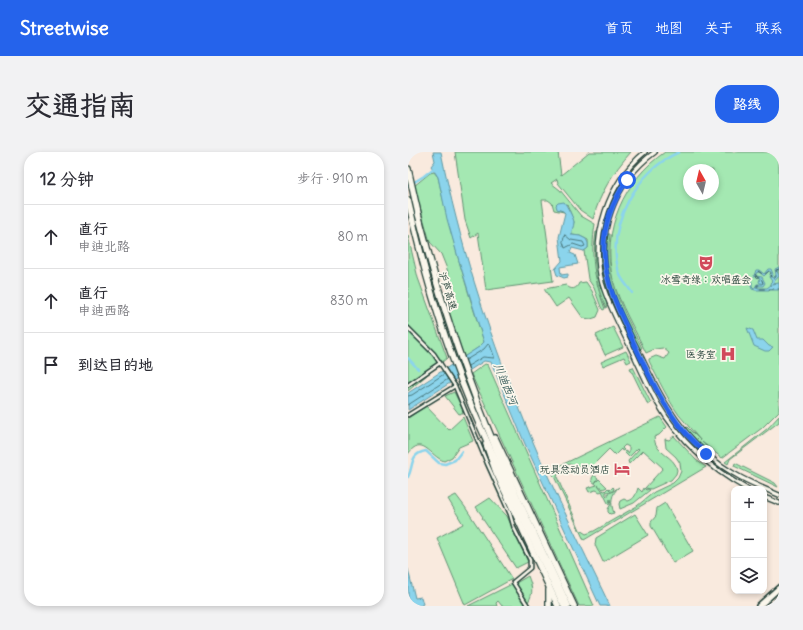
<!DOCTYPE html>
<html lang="zh">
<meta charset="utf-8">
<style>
body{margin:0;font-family:Delius,"LXGW WenKai TC",sans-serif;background:#f2f2f3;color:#2b2b33}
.controls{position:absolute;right:12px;bottom:12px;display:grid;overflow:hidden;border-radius:8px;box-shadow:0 2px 6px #0003}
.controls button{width:36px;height:36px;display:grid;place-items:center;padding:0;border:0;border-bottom:1px solid #e1e1e2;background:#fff;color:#2b2b33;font:20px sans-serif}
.compass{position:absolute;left:275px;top:12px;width:36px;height:36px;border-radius:50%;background:#fff;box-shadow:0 2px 6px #0003;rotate:352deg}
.stop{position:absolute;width:12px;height:12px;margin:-9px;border:3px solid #2563eb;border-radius:50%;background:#fff}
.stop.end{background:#2563eb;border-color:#fff;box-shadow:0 1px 4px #0008}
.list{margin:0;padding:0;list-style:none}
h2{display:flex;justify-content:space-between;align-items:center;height:52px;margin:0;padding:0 16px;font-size:17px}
h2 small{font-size:13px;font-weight:400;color:#7c7c81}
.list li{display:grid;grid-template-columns:26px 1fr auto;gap:12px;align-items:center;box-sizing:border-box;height:64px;padding:0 16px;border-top:1px solid #e1e1e2}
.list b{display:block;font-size:15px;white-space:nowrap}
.list p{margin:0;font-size:13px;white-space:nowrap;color:#7c7c81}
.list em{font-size:13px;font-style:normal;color:#7c7c81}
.icon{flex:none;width:22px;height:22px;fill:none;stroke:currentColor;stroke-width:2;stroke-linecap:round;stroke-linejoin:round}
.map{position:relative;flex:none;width:371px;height:454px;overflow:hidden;border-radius:16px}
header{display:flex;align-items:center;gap:24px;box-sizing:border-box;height:56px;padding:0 20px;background:#2563eb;color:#fff}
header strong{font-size:19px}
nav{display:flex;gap:22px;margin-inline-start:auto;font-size:14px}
.intro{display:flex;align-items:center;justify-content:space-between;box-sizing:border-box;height:96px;padding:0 24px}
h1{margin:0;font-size:28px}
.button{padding:10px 18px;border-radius:16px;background:#2563eb;color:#fff;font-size:14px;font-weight:700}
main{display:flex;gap:24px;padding:0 24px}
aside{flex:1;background:#fff;border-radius:16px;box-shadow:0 2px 6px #0003}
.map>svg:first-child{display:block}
</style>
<header>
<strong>Streetwise</strong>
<nav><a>首页</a><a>地图</a><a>关于</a><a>联系</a></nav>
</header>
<div class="intro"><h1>交通指南</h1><a class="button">路线</a></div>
<main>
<aside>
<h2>12 分钟<small>步行 · 910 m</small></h2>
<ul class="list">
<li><svg class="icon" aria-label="ahead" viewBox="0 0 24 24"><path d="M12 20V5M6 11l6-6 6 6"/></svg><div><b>直行</b><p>申迪北路</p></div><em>80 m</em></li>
<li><svg class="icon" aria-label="ahead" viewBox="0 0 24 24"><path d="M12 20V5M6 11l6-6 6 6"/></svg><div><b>直行</b><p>申迪西路</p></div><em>830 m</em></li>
<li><svg class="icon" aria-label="arrive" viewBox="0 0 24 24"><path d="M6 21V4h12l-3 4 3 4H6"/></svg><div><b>到达目的地</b></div></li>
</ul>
</aside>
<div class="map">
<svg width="371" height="454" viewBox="0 0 371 454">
<rect width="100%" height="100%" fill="#f9eade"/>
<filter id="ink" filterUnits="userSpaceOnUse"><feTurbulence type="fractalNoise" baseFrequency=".025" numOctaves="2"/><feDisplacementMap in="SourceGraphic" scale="8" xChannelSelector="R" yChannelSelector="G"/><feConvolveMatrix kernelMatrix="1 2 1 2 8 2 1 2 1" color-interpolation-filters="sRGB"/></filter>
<g filter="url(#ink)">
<g fill="#a4e8b2" stroke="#629273" fill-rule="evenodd">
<path d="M47,0H150L153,23L181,0H223C205,20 192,41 185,67L172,58L150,31L149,27L143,31L152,38L173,64L187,72C182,103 186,127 197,157L195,158L193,155L186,136L180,127L176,99L180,96V88L172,84L164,83L163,80L166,70L159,52L151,58L156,60L146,58L144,51L140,48H134L145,129L78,138L70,81L63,86L57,68Z"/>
<path d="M257,0H371V259L354,276L314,306L294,290L303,299L301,301L277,276L279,275L293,289C286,280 278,272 271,263C259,246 250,227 241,209V207L248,204L257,207L261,201L255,196L247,197L238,201C228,179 211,151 205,128C193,78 216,28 257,0ZM281,18H305V42H281Z"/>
<path d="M26,20L30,25C42,81 58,135 76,190L74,193L56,205L40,158L45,145L39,117L33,102L22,90L6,34L22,21Z"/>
<path d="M188,80H191C188,100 189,119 194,138C196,144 200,150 198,156C187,133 184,105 188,80Z"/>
<path d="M193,81H195C189,126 210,160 228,198L226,200C207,160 189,127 193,81Z"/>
<path d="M200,82H202C196,127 215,157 234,196L231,197C212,157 194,128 200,82Z"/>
<polygon points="0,84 10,126 39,206 0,239"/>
<path d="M178,130L184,139L192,158L189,165L183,167L175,166L161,146L148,155L136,137L158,133C163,139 169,137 171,131Z"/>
<polygon points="205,175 215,195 197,203 188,183"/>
<polygon points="218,199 223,209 219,211 216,205 195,214 193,210"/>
<polygon points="77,212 80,213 186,454 171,454 63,222"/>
<polygon points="225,215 243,251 240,253 222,216"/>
<polygon points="46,240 56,260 51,262 37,244"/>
<path d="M18,254L41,278L55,265L65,289L51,295L44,305L36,309C22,304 14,282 0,302V266Z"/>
<polygon points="371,264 371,270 322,307 320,312 317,310 360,276"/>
<path d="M252,265L259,275L251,283L246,285C247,303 267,303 269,318L268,322L263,328L243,337L237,336L255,316L235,298L221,312L220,309L231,297L230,296L221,305L216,300L217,299L220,301L221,300V295L217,293L214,296L216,298L214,299L213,297L207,303L201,297L182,316H181L179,318L175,317L176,313H173L171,316L161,312L150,317L153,320L150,322L149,325L172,378L178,382L186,379L229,354L246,340L265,331L270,326L273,319L272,311L268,305L258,296L257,287L261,288L266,284L288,308L298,315L176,388L143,318Z"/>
<polygon points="327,311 367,331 370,335 326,314"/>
<path d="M186,323L190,326L187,331L191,327L199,335L195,337L190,333L194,338L197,339L200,336L202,338L205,335L206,336L205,339L198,340V343L200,345V341L204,340L211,335C203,342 202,351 206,361L202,362L200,360V357L203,352L202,347L201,353L194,339L192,340L188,338L181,340L179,336L189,333L184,329V326Z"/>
<path d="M230,336L234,340L236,336L238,338L240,337L242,338L226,351L212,357L211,352L212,349L216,347L220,349C227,347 228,342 230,336Z"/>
<polygon points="48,343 57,355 104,427 57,453 29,386 55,372 40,347"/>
<polygon points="82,346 99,364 120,410 108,416 74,366 75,365 68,355"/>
<polygon points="257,351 285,399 265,411 243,374 243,370 248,364 249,356"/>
<polygon points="227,362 240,383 195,410 187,393 188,386"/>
<path d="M120,424C124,434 126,441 120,450L108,431Z"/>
<polygon points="104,432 118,454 94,454 90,449 88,451 89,454 60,454"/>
</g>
<g fill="#8bd4ec" stroke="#6098a2" fill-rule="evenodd">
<path d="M25,0H33C51,89 78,174 112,258C138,325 171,389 202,454H192L117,292L83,210L76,209L0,258V241L71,195L76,190L51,109L39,67L30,25L23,14L27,9Z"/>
<path d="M156,50C158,52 166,67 166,70C166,75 163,78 164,83L172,84L178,87L180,91V96L176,99L164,96L162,101L167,103L170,112L152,115L153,123L160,122V125L156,126L149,123L147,117L154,109L151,85L157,61L155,59L149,57L148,53L150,51Z"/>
<path d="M371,115V118L369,119L371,124L364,132L371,131V138H347L344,137L341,127L344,130V135L346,137L349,132H354L351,130L352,126L346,124L348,118H351L356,122L360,117H363L365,122L363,125L365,126L368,123L367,117ZM361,119L363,120L361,125L364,129L362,131L363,133L359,136H350V134H355L357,131L354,125L348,124V121L351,120L356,124Z"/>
<polygon points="339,176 345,178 349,188 355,188 361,194 365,195 361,199 357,199 346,194"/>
<polygon points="0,417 7,446 13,445 15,452 12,454 0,454"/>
</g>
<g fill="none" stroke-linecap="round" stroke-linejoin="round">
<g stroke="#4a797e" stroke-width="1">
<polygon points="157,83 163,88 175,90 177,94 174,95 165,92 157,96 155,90"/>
<polyline points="58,208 76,197 80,192 82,193 86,204 86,206 75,205 60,214"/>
<polyline points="0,244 4,243 36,222"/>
<polyline points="0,253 40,227"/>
</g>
<g stroke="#8bd4ec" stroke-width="2.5">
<polyline points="0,34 16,24 26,16"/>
<path d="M224,141C219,132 212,128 210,117C199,71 229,19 271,0"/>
<polyline points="0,206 10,217"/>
<path d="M0,325C6,314 1,302 18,299L31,311L37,312L47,308L54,299"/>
</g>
<polyline stroke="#355b59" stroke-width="1" stroke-dasharray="5 4" stroke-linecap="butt" points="371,117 368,118 369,123 366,127 362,126 363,121 362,118 356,123 350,119 347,122 349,125 353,126 355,131 354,133 349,133 349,137 371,137"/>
<defs>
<g id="minor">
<polyline points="0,176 26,202 47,234 79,311 102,362 106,376 122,408 122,416 105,430 120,454"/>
<polyline points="0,233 32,211"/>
<polyline points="0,263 47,234"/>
</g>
<g id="tertiary">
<path d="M237,0C200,31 182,84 194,131C201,155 214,178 225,201C233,218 241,236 250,252C271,288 303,317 339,337"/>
<path d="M247,0C207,29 187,81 200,129C206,153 219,176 230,198C248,236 266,273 298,301C319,321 345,332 371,343"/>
<polyline points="356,345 371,351"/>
</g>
<g id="trunk">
<polyline points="351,454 371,436"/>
<polyline points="369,454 371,452"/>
</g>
<g id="motorway">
<path d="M0,17C20,113 50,206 88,297C110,350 136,402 160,454"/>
<path d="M0,48C16,121 39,199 69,267C97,330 127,392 156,454"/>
<polyline points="87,286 166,454"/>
<polyline points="78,292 88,320 150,454"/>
<polyline points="141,438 141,454"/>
</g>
</defs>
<use href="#minor" stroke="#1f3d34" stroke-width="5.5"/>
<use href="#tertiary" stroke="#1f3d34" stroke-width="6"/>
<use href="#trunk" stroke="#1f3d34" stroke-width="8"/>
<use href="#motorway" stroke="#1f3d34" stroke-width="8"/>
<use href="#minor" stroke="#fbf7ec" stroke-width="2.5"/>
<use href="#tertiary" stroke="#fbf7ec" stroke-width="3.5"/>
<use href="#trunk" stroke="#fbf7ec" stroke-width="5"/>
<use href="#motorway" stroke="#fbf7ec" stroke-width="5.5"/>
<polyline stroke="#1f3d34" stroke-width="1" stroke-dasharray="6 3" stroke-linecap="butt" points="359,454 371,443"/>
</g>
</g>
<g fill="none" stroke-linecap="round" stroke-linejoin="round" filter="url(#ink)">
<path stroke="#2563eb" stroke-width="5" d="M219,28C205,49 195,74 196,99C197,131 210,157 223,185C238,217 253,251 275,278C282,287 291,294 298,302"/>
</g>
<defs>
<symbol id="theatre-bare" viewBox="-9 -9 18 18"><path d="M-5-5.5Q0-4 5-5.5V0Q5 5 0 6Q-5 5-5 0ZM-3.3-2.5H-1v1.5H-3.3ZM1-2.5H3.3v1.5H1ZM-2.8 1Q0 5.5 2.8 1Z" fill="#d1495b" stroke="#fbf7ec" stroke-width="2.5" paint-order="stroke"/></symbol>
<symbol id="hospital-bare" viewBox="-9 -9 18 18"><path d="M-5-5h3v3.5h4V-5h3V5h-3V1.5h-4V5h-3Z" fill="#d1495b" stroke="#fbf7ec" stroke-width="2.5" paint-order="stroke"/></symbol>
<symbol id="hotel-bare" viewBox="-9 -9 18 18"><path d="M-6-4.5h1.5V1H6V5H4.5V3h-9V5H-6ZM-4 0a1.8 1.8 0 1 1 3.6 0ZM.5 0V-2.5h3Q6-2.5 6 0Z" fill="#d1495b" stroke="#fbf7ec" stroke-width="2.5" paint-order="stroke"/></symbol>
</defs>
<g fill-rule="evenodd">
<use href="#theatre-bare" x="287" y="100" width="22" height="22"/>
<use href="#hospital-bare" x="309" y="191" width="22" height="22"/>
<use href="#hotel-bare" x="203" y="306" width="22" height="22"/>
</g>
<g text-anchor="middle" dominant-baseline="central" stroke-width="3.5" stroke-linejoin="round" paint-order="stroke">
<g font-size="10" fill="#1f3d34" stroke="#fbf7ec" text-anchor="end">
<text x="298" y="127" text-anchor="middle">冰雪奇缘：欢唱盛会</text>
<text x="308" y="202">医务室</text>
<text x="202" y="317">玩具总动员酒店</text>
</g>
<g font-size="10" fill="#1f3d34" stroke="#fbf7ec">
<text transform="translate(40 139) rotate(73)">沪芦高速</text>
</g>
<g font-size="11" font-style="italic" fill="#355b59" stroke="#fbf7ec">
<text transform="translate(98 232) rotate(67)">川迪西河</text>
</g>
</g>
</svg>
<div class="controls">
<button>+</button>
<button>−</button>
<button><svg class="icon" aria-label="layers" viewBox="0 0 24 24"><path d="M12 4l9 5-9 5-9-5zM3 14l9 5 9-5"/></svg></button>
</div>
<svg class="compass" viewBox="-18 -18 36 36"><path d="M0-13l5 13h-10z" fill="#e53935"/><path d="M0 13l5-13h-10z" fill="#7c7c81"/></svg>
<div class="stop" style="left:219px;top:28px"></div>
<div class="stop end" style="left:298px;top:302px"></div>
</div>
</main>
